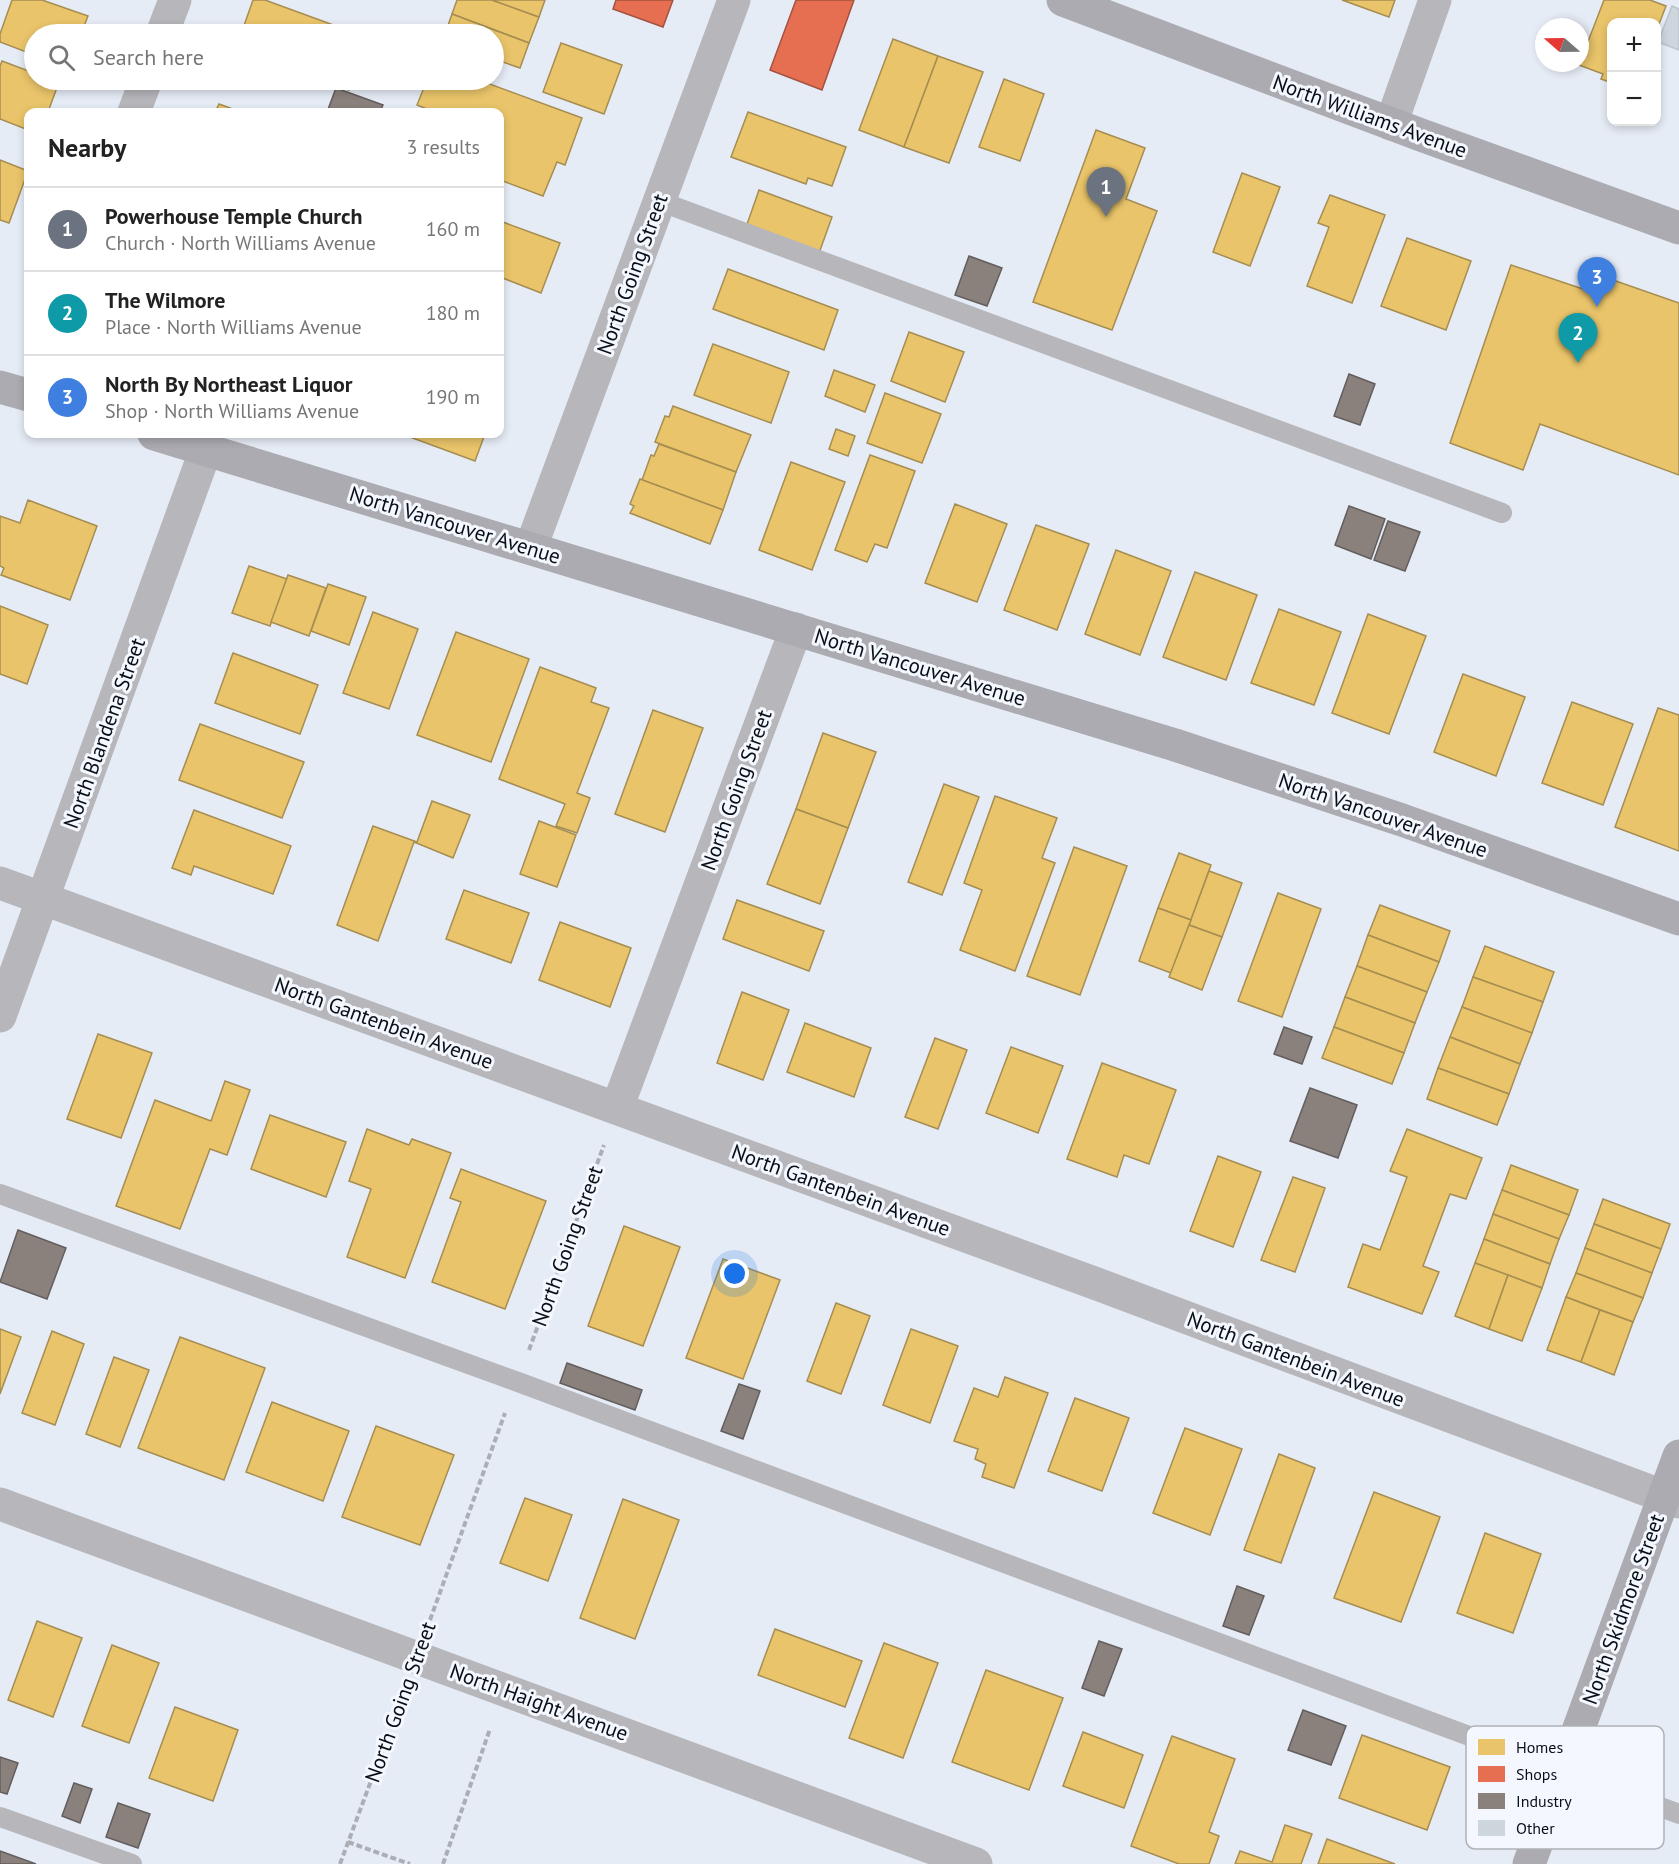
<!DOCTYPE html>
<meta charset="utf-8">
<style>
body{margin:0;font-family:"PT Sans",sans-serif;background:#f6f6f6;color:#222}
.controls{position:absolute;right:18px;top:18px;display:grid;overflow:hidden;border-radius:12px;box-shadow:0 3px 9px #0003}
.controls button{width:54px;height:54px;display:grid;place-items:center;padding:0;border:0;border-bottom:2px solid #e0e0e0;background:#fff;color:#222;font:30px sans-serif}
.compass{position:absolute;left:1535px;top:18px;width:54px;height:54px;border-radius:50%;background:#fff;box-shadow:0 3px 9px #0003;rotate:290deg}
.you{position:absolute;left:735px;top:1274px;width:21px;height:21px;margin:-15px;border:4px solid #fff;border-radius:50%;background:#1a73e8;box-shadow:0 0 0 9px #1a73e833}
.badge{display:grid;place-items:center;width:39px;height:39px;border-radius:50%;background:#7c3aed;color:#fff;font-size:20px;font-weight:700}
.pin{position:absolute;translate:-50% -50px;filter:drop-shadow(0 2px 3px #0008)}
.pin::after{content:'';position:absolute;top:32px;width:21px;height:18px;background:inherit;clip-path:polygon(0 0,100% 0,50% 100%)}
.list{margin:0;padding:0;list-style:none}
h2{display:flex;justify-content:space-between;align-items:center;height:78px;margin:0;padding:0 24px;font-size:26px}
h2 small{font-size:20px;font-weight:400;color:#767676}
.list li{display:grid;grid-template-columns:39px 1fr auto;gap:18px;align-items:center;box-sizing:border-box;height:84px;padding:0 24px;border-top:2px solid #e0e0e0}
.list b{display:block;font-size:22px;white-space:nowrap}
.list p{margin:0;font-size:20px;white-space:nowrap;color:#767676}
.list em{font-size:20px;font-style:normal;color:#767676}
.icon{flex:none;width:33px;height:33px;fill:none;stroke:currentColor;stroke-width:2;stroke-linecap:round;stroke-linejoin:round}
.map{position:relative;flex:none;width:1679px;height:1864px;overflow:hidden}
.search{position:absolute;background:#fff;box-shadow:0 3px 9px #0003;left:24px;top:24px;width:480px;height:66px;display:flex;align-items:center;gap:15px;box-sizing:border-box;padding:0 21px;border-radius:33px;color:#767676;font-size:22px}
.panel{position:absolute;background:#fff;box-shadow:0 3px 9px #0003;left:24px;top:108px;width:480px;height:330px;border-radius:12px}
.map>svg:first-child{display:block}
</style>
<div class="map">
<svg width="1679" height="1864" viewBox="0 0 1679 1864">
<rect width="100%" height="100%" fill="#e6ecf6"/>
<g fill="#e9c46a" stroke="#a68d51" stroke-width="1.5">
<polygon points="12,0 42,0 88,16 81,34 34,34 34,55 0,42 0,34"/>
<polygon points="253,0 265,0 358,34 241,34"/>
<polygon points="457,0 492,0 539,17 529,43 452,14"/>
<polygon points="492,0 545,0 539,17"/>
<polygon points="1342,0 1395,0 1389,17"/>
<polygon points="1604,0 1650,0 1666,6 1656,32 1656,22 1612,22 1612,83 1601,79 1603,74 1579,65"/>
<polygon points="452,14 529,43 520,68 494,59 494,34 445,34"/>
<polygon points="893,39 938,56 904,147 859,130"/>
<polygon points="561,43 622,65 604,114 543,92"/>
<polygon points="938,56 983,72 949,163 904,147"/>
<polygon points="2,61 34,73 34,80 51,80 59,82 48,112 28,112 28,130 0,119 0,66"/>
<polygon points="1004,79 1044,94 1020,161 979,147"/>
<polygon points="320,80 353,80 349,90"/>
<polygon points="427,80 479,80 582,118 565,165 557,162 543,196 500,180 500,112 426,112 427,109 417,105"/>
<polygon points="219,104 241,112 215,112"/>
<polygon points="748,112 846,147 832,186 808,178 806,184 731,157"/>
<polygon points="1096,130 1145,148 1126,199 1157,211 1112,330 1033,302"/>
<polygon points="0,160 28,171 9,223 0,220"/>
<polygon points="1242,173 1280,187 1250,266 1213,252"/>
<polygon points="759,190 832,217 818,256 745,230"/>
<polygon points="1330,195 1385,215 1352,303 1307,286 1329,227 1318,223"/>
<polygon points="500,221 560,243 541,293 500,277"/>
<polygon points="1407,238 1471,261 1446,330 1381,306"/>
<polygon points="1511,265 1583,289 1590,272 1679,303 1679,475 1540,424 1523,470 1450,443"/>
<polygon points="728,269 838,310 824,350 713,309"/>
<polygon points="909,332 964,352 945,402 891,381"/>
<polygon points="713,344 789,372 771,423 694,395"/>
<polygon points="834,370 875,385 865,412 825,396"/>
<polygon points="885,393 941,414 922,463 867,443"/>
<polygon points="673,406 751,435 736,472 655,442 665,416 669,417"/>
<polygon points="836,429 855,436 848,456 829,449"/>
<polygon points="411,434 485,434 475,461 410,437"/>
<polygon points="659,444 736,472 723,510 642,480 651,455 654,456"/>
<polygon points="870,455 915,471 887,548 875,544 867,562 835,550"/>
<polygon points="791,462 845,482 812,570 759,550"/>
<polygon points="640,479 723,510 710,544 630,513 634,506 630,504"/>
<polygon points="28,500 97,526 70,600 1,575 4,568 0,566 0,516 20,523"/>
<polygon points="955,504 1007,524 977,602 925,583"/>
<polygon points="1036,525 1089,544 1057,630 1004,610"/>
<polygon points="1116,550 1171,571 1140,655 1085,634"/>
<polygon points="249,566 287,579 270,626 232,613"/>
<polygon points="1195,572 1257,595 1226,680 1163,657"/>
<polygon points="288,575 326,588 309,636 271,622"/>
<polygon points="328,584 366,597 349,645 311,631"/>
<polygon points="0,606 48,625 27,684 0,674"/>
<polygon points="1279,609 1341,632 1314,705 1251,683"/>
<polygon points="373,612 418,629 389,709 343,693"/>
<polygon points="1368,614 1426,636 1389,734 1332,713"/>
<polygon points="456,632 529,659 491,762 417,735"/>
<polygon points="233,653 318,685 300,734 215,703"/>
<polygon points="540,667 596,688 591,702 609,708 577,793 590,798 577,833 556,826 565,804 499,779"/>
<polygon points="1463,674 1525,697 1496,776 1434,752"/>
<polygon points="1572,702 1633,724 1603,805 1542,783"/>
<polygon points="1658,708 1679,715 1679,851 1615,827"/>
<polygon points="653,710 703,728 665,832 615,814"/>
<polygon points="200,724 304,762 282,818 179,780"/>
<polygon points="823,733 876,752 848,828 796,809"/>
<polygon points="944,784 979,797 942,895 908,882"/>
<polygon points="995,796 1057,818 1042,858 1055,863 1015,971 960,950 982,890 964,883"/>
<polygon points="432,801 470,815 453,858 414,842 378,941 337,925 373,826 417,842"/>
<polygon points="796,809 848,828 820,904 767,884"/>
<polygon points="194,810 291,846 273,894 194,866 191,875 172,868"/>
<polygon points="539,821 576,835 557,887 520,874"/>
<polygon points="1074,847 1127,866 1080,995 1027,976"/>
<polygon points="1179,853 1211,865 1191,920 1158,908"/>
<polygon points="1209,871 1242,883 1222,937 1189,925"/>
<polygon points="464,890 529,913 511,963 446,939"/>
<polygon points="1278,893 1321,909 1282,1017 1238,1001"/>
<polygon points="737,900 824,931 809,971 723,939"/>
<polygon points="1380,905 1450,931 1439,962 1368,935"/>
<polygon points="1158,908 1191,920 1171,973 1139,961"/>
<polygon points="560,922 631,948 610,1007 539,980"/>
<polygon points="1189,925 1222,937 1202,990 1169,977"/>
<polygon points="1368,935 1439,962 1427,992 1357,966"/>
<polygon points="1485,946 1554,972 1543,1002 1473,977"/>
<polygon points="1357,966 1427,992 1415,1023 1345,997"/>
<polygon points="1473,977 1543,1002 1532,1033 1462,1007"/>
<polygon points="742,992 789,1010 763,1080 717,1063"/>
<polygon points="1345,997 1415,1023 1404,1053 1334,1027"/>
<polygon points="1462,1007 1532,1033 1520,1064 1450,1037"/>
<polygon points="805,1023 871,1048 854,1097 787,1072"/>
<polygon points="1334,1027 1404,1053 1392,1084 1322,1058"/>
<polygon points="98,1034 152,1053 121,1138 67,1119"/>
<polygon points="1450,1037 1520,1064 1509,1094 1438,1068"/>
<polygon points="935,1038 967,1050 938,1129 905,1117"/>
<polygon points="1011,1047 1063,1066 1038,1133 986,1113"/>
<polygon points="1102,1063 1176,1090 1149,1164 1124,1155 1117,1177 1067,1159"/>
<polygon points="1438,1068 1509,1094 1497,1125 1427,1099"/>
<polygon points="225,1081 250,1090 227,1155 210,1149 180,1229 116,1206 155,1100 211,1121"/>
<polygon points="270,1115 346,1142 326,1197 251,1169"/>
<polygon points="367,1129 409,1145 412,1139 451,1153 405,1278 347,1257 371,1189 349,1181"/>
<polygon points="1407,1129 1482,1158 1466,1199 1450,1194 1423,1266 1439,1272 1422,1314 1348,1287 1363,1244 1380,1250 1407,1177 1390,1171"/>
<polygon points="1218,1156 1261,1172 1233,1247 1190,1231"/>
<polygon points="1511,1165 1578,1190 1569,1215 1502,1190"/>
<polygon points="461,1169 546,1201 505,1309 432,1282 461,1202 450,1198"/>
<polygon points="1293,1177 1325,1188 1295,1272 1261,1260"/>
<polygon points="1502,1190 1569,1215 1559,1239 1493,1214"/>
<polygon points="1603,1199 1670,1224 1661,1249 1594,1224"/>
<polygon points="1493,1214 1559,1239 1550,1264 1484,1239"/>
<polygon points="1594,1224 1661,1249 1652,1273 1585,1248"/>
<polygon points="624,1226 680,1247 643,1346 588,1326"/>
<polygon points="1484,1239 1550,1264 1542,1288 1475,1263"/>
<polygon points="1585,1248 1652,1273 1643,1298 1576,1273"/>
<polygon points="723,1259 780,1280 743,1379 686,1358"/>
<polygon points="1475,1263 1508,1275 1489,1329 1455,1316"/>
<polygon points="1576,1273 1643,1298 1633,1322 1566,1297"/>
<polygon points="1508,1275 1542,1288 1522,1341 1489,1329"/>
<polygon points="1566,1297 1600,1310 1581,1362 1547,1350"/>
<polygon points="836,1303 870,1316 841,1394 807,1381"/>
<polygon points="1600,1310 1633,1322 1614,1375 1581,1362"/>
<polygon points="0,1329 21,1337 0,1394"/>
<polygon points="911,1329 958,1346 930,1423 883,1405"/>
<polygon points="52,1331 84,1344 55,1425 22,1413"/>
<polygon points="180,1337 265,1368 224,1480 138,1448"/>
<polygon points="114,1357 149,1370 120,1447 86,1434"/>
<polygon points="1005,1377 1048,1393 1014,1488 982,1477 986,1464 975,1459 978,1449 954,1441 974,1388 998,1397"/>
<polygon points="1075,1398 1129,1418 1102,1491 1048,1471"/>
<polygon points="272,1402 349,1431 323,1501 246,1472"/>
<polygon points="376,1426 454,1455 420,1545 342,1517"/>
<polygon points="1185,1428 1242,1449 1210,1535 1153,1513"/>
<polygon points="1279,1454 1315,1468 1281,1563 1244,1550"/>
<polygon points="1374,1492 1440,1517 1401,1622 1334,1598"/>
<polygon points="525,1498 572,1515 548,1581 500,1563"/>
<polygon points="623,1499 679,1520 635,1639 580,1618"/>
<polygon points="1485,1533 1541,1554 1513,1633 1457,1613"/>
<polygon points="37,1621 82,1638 53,1717 8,1700"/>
<polygon points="775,1629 862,1661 845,1707 758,1675"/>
<polygon points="884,1643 938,1663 903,1758 849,1738"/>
<polygon points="112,1645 159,1663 129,1743 82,1726"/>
<polygon points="986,1670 1063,1698 1029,1790 952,1762"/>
<polygon points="175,1707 238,1730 213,1801 149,1778"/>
<polygon points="1083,1732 1143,1755 1124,1808 1063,1786"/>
<polygon points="1362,1735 1450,1767 1427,1830 1339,1798"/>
<polygon points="1172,1736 1235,1759 1209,1832 1219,1836 1209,1864 1179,1864 1131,1846"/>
<polygon points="1285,1825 1312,1834 1301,1864 1235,1864 1240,1851 1272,1862"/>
<polygon points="1327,1839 1395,1864 1318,1864"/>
</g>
<g fill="#e76f51" stroke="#a45240" stroke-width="1.5">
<polygon points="616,0 673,0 663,27 613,9"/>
<polygon points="796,0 854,0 822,90 770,70"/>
</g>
<g fill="#8a817c" stroke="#635e5e" stroke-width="1.5">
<polygon points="336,88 383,105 380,112 327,112"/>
<polygon points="969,256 1002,268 987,306 955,295"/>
<polygon points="1349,374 1375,384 1360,425 1334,416"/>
<polygon points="1349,506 1385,519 1371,559 1335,545"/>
<polygon points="1388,521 1420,532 1405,571 1374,560"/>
<polygon points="1284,1027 1312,1037 1302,1064 1274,1054"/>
<polygon points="1310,1088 1357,1105 1338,1158 1290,1141"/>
<polygon points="18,1230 66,1248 47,1299 0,1282"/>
<polygon points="567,1363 642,1390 635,1410 560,1383"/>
<polygon points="739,1384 760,1391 743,1439 721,1431"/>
<polygon points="1237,1586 1264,1596 1249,1635 1223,1626"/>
<polygon points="1099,1641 1122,1649 1104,1696 1082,1688"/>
<polygon points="1303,1710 1346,1726 1331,1765 1288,1750"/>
<polygon points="0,1757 18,1763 7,1794 0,1792"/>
<polygon points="74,1783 92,1789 80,1823 62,1816"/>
<polygon points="118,1803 150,1814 138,1848 106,1837"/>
<polygon points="0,1851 36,1864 0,1864"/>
</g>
<polygon fill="#cdd6dd" stroke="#bbc4cb" stroke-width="1.5" points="1672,6 1679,9 1679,50 1658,42"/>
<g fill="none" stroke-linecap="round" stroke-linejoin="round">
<g stroke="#abaeb4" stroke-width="4" stroke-dasharray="6 3" stroke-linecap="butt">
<polyline points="529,1350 604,1145"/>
<polyline points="430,1620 505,1413"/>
<polyline points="348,1842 410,1864"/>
<polyline points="340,1864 403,1695"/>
<polyline points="443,1864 490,1729"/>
</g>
<g stroke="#b6b6bb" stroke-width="20">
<polyline points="659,201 1502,513"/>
<polyline points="0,1194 518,1382 1679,1814"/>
<polyline points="0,1817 132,1864"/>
</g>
<g stroke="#b6b6bb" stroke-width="33">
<polyline points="162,34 175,0"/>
<polyline points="134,112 146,80"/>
<polyline points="1391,124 1435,0"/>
<polyline points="531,547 734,0"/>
<polyline points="0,883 1097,1284 1679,1502"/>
<polyline points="0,1016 206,449"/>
<polyline points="617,1108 796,629"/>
<polyline points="0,1504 976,1864"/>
</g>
<g stroke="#ababb1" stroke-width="33">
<polyline points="1063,0 1421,135 1679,228"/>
<polyline points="0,387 28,395"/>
<polyline points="154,434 1175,745 1402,820 1679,919"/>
<polyline points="1529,1864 1679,1456"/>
</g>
</g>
<g text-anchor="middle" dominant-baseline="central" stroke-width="6" stroke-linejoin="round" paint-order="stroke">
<g font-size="21" fill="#080e17" stroke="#f4f7fd">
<text transform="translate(1370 116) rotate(20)">North Williams Avenue</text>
<text transform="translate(632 274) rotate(-70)">North Going Street</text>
<text transform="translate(455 525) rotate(17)">North Vancouver Avenue</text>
<text transform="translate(920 667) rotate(17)">North Vancouver Avenue</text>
<text transform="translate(104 733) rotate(-70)">North Blandena Street</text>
<text transform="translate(736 790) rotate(-70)">North Going Street</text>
<text transform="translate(1383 815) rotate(19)">North Vancouver Avenue</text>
<text transform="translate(384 1023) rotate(20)">North Gantenbein Avenue</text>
<text transform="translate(841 1190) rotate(20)">North Gantenbein Avenue</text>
<text transform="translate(567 1246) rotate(-70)">North Going Street</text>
<text transform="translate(1296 1359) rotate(21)">North Gantenbein Avenue</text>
<text transform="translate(1623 1609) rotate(-70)">North Skidmore Street</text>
<text transform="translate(400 1702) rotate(-70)">North Going Street</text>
<text transform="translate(539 1702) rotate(20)">North Haight Avenue</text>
</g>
</g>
<rect x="1466" y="1726" width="198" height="123" rx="9" fill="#f4f7fd" stroke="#adb1b8" stroke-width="1.5"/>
<rect x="1478" y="1739" width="27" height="16" fill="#e9c46a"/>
<rect x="1478" y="1766" width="27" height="16" fill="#e76f51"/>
<rect x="1478" y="1793" width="27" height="16" fill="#8a817c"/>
<rect x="1478" y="1820" width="27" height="16" fill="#cdd6dd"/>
<g font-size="16" fill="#080e17">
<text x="1516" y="1753">Homes</text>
<text x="1516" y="1780">Shops</text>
<text x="1516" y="1807">Industry</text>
<text x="1516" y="1834">Other</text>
</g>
</svg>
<div class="controls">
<button>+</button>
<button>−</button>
</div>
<svg class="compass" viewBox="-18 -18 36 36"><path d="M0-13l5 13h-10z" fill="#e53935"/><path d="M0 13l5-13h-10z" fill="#767676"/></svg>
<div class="you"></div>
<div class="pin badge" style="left:1106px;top:217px;background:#6b7280">1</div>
<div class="pin badge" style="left:1578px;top:363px;background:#0f9aa8">2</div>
<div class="pin badge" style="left:1597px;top:307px;background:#3f7fe0">3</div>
<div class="search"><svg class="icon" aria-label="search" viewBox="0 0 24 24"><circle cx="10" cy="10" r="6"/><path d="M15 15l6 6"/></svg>Search here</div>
<section class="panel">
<h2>Nearby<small>3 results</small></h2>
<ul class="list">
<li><span class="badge" style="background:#6b7280">1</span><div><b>Powerhouse Temple Church</b><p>Church · North Williams Avenue</p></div><em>160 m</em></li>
<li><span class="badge" style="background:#0f9aa8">2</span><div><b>The Wilmore</b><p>Place · North Williams Avenue</p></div><em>180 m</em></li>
<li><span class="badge" style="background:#3f7fe0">3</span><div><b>North By Northeast Liquor</b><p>Shop · North Williams Avenue</p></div><em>190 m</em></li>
</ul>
</section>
</div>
